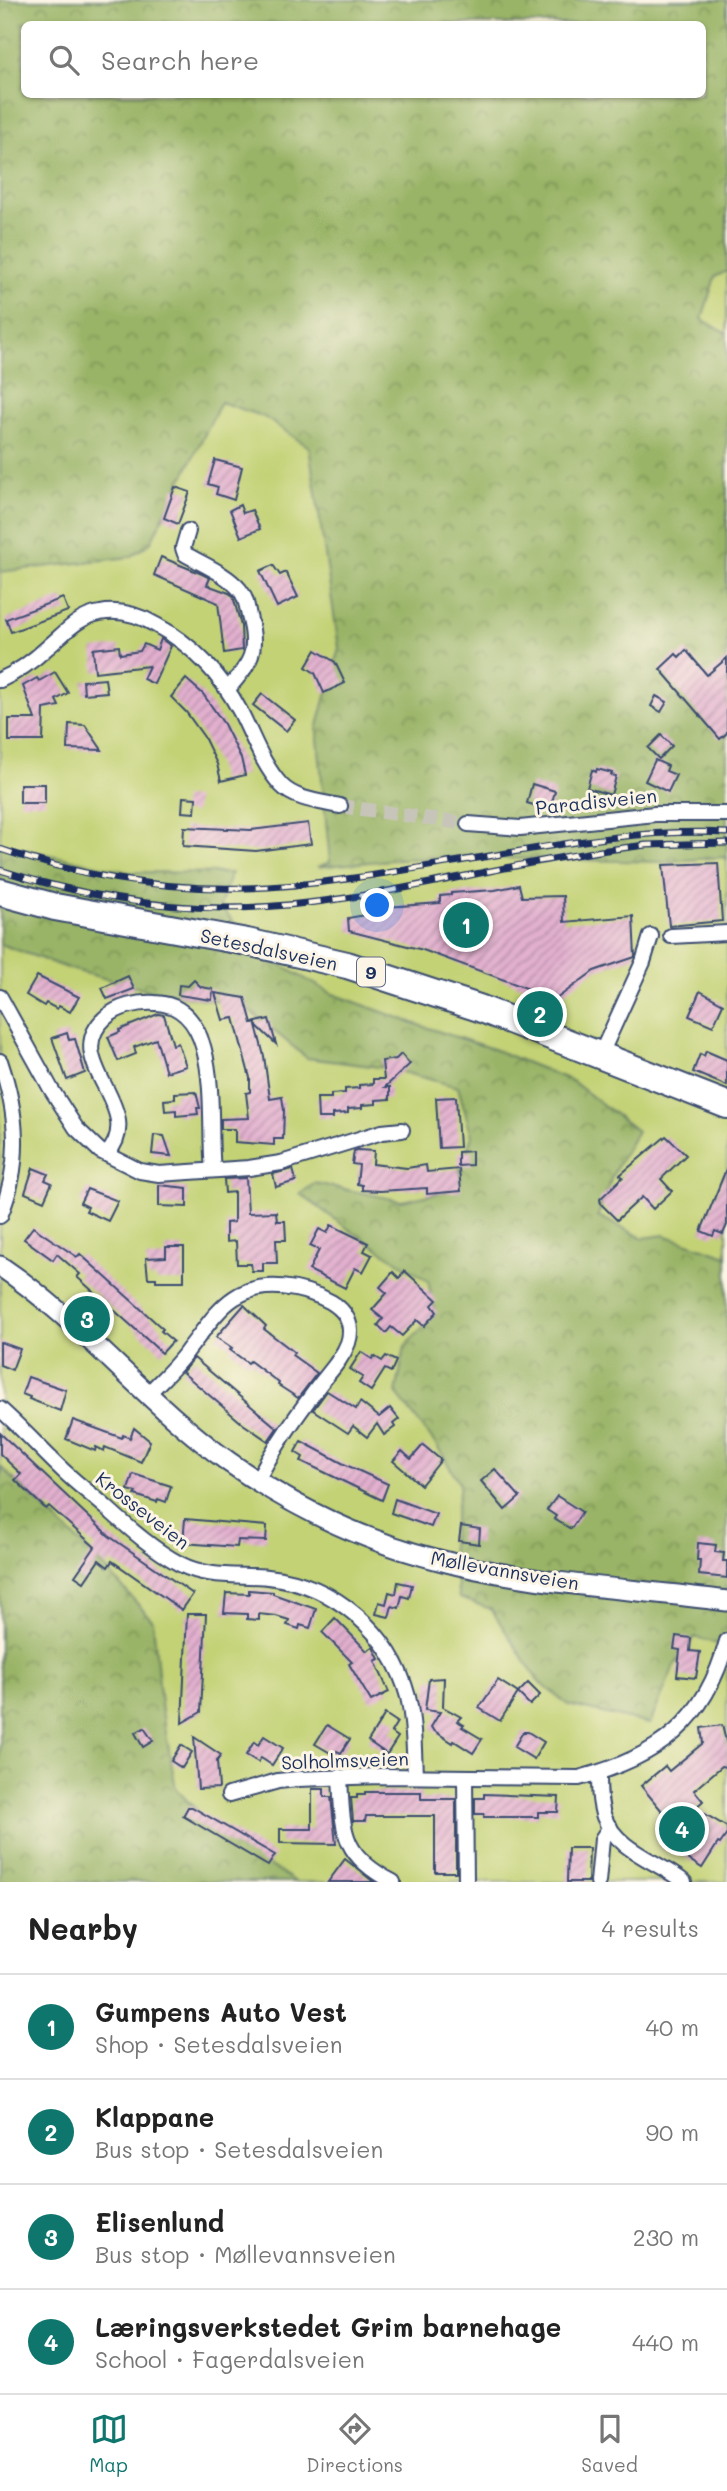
<!DOCTYPE html>
<meta charset="utf-8">
<style>
body{margin:0;font-family:Mali,sans-serif;background:#f2f2f2;color:#222}
.you{position:absolute;left:378px;top:906px;width:24px;height:24px;margin:-18px;border:5px solid #fff;border-radius:50%;background:#1a73e8;box-shadow:0 0 0 10px #1a73e833}
.badge{display:grid;place-items:center;width:46px;height:46px;border-radius:50%;background:#0f766e;color:#fff;font-size:23px;font-weight:700}
.pin{position:absolute;translate:-50% -50%;border:4px solid #fff;box-shadow:0 2px 7px #0006}
.list{margin:0;padding:0;list-style:none}
h2{display:flex;justify-content:space-between;align-items:center;height:91px;margin:0;padding:0 28px;font-size:30px}
h2 small{font-size:23px;font-weight:400;color:#767676}
.list li{display:grid;grid-template-columns:46px 1fr auto;gap:21px;align-items:center;box-sizing:border-box;height:105px;padding:0 28px;border-top:2px solid #e0e0e0}
.list b{display:block;font-size:26px;white-space:nowrap}
.list p{margin:0;font-size:23px;white-space:nowrap;color:#767676}
.list em{font-size:23px;font-style:normal;color:#767676}
.icon{flex:none;width:38px;height:38px;fill:none;stroke:currentColor;stroke-width:2;stroke-linecap:round;stroke-linejoin:round}
.map{position:relative;flex:none;width:727px;height:1882px;overflow:hidden}
.search{position:absolute;background:#fff;box-shadow:0 2px 5px #0004;left:21px;right:21px;top:21px;height:77px;display:flex;align-items:center;gap:18px;box-sizing:border-box;padding:0 24px;border-radius:10px;color:#767676;font-size:26px}
.sheet{height:511px;background:#fff}
nav{display:flex;justify-content:space-around;align-items:center;box-sizing:border-box;height:98px;border-top:2px solid #e0e0e0;background:#fff;font-size:19px;color:#767676}
nav a{display:grid;justify-items:center;gap:4px}
nav .on{color:#0f766e}
.map>svg:first-child{display:block}
</style>
<div class="map">
<svg width="727" height="1882" viewBox="0 0 727 1882">
<defs>
<pattern id="forest-crowns" width="20" height="18" patternUnits="userSpaceOnUse" patternTransform="scale(1.75)"><rect width="20" height="18" fill="#99b466"/><path d="M2 6a3 3 0 1 1 6 0M12 15a3 3 0 1 1 6 0" fill="none" stroke="#7c9357"/></pattern>
<pattern id="building-hatch" width="6" height="6" patternUnits="userSpaceOnUse" patternTransform="scale(1.75)"><rect width="6" height="6" fill="#e3b0cf"/><path d="M-1 1l2-2M0 6l6-6M5 7l2-2" fill="none" stroke="#b790ab"/></pattern>
</defs>
<rect width="100%" height="100%" fill="#fcf5e5"/>
<filter id="ink" filterUnits="userSpaceOnUse"><feTurbulence type="fractalNoise" baseFrequency=".0143" numOctaves="2"/><feDisplacementMap in="SourceGraphic" scale="14" xChannelSelector="R" yChannelSelector="G"/><feConvolveMatrix kernelMatrix="1 2 1 2 8 2 1 2 1" color-interpolation-filters="sRGB"/></filter>
<filter id="wash" filterUnits="userSpaceOnUse"><feTurbulence type="fractalNoise" baseFrequency=".00686" numOctaves="4" result="noise"/><feDisplacementMap in="SourceGraphic" scale="28" xChannelSelector="R" yChannelSelector="G"/><feGaussianBlur stdDeviation="1.57" result="paint"/><feColorMatrix in="noise" values="0 0 0 0 0 0 0 0 0 0 0 0 0 0 0 0 0 1.4 0 .05"/><feComposite in="paint" operator="in"/></filter>
<g filter="url(#wash)">
<rect width="100%" height="100%" fill="#f2ebd0"/>
<path fill="#c2d275" stroke="#6e806a" stroke-width="2" fill-rule="evenodd" d="M0,0H727V1882H0ZM24,24H702V94H24Z"/>
<g fill="url(#forest-crowns)" stroke="#5a7262" stroke-width="2" fill-rule="evenodd">
<path d="M0,0H727V271L715,277L702,319L727,334V860L725,857L661,862L484,858L401,859L317,867L330,862L317,729L339,648L309,447L264,417L221,402L150,543L130,557L0,572ZM24,24H702V94H24Z"/>
<polygon points="0,844 128,872 231,873 220,906 259,953 333,994 413,1023 493,1049 572,1081 637,1131 613,1174 598,1216 643,1238 664,1235 727,1256 727,1647 695,1637 674,1666 650,1724 568,1705 538,1681 491,1609 459,1598 451,1545 460,1484 437,1446 396,1393 405,1346 435,1314 428,1281 354,1233 300,1194 315,1183 402,1201 453,1190 472,1136 458,1087 387,1068 307,1058 241,1004 155,992 70,969 0,944"/>
<polygon points="0,1466 97,1559 153,1621 161,1705 176,1789 219,1833 296,1882 0,1882 0,1477 2,1473"/>
</g>
<g id="blocks">
<g fill="url(#building-hatch)">
<polygon points="215,460 242,467 234,500 216,494 218,487 208,484"/>
<polygon points="175,487 190,492 178,524 164,518"/>
<polygon points="240,505 243,513 252,510 260,529 241,537 230,510"/>
<polygon points="161,557 202,574 210,578 207,585 229,593 233,596 241,626 242,650 224,653 218,603 154,575"/>
<polygon points="273,565 280,575 286,572 298,597 277,607 260,571"/>
<polygon points="63,598 68,611 11,632 6,619"/>
<polygon points="161,639 171,646 154,684 143,679 149,666 95,672 93,649 119,646 120,654 140,651 144,644 157,650"/>
<polygon points="316,650 335,662 345,683 324,693 315,673 306,667"/>
<polygon points="686,650 707,675 727,658 727,733 720,739 660,669 676,654 679,657"/>
<polygon points="55,672 68,693 56,700 59,706 44,709 43,741 9,741 9,719 35,719 23,686 37,678 39,681"/>
<polygon points="105,679 107,692 84,694 83,681"/>
<polygon points="186,679 203,694 224,724 241,758 245,775 221,781 217,764 204,737 186,712 171,697"/>
<polygon points="262,694 295,720 286,731 253,705"/>
<polygon points="656,696 667,702 661,712 651,706"/>
<polygon points="69,724 85,725 102,750 68,749"/>
<polygon points="661,735 672,746 659,759 648,748"/>
<polygon points="655,760 668,766 666,771 676,775 668,792 645,781"/>
<polygon points="597,769 612,773 611,775 616,776 611,795 587,788 592,770 596,772"/>
<rect x="20" y="784" width="25" height="19"/>
<polygon points="532,784 555,791 550,810 527,803"/>
<polygon points="183,797 196,798 195,813 182,812"/>
<polygon points="308,823 311,844 256,851 183,846 184,827 251,830"/>
<polygon points="718,863 722,921 669,926 663,865"/>
<polygon points="519,885 522,897 563,896 564,922 633,916 635,957 594,971 556,999 423,950 349,931 348,918 388,911 387,907 440,903 440,896 451,895 451,893 495,890"/>
<polygon points="37,976 79,997 70,1012 59,1006 57,1009 46,1003 44,1006 26,995"/>
<polygon points="128,976 134,989 107,999 102,988"/>
<polygon points="194,980 201,987 213,989 212,1000 178,995 179,985 188,986"/>
<polygon points="700,991 723,1004 713,1026 689,1016"/>
<polygon points="215,993 245,998 252,1023 269,1019 276,1044 256,1025 264,1056 270,1099 282,1097 284,1110 283,1139 274,1139 274,1145 235,1142 235,1129 221,1129 221,1119 249,1118 246,1093 250,1092 250,1078 234,1018 223,1020"/>
<polygon points="158,1014 164,1015 173,1045 178,1043 186,1066 166,1072 156,1039 134,1047 136,1054 118,1061 108,1037 120,1032 119,1030"/>
<polygon points="67,1033 69,1040 75,1039 85,1073 67,1080 52,1038"/>
<polygon points="706,1051 727,1060 727,1086 693,1072 700,1054 704,1056"/>
<polygon points="401,1054 410,1064 385,1087 390,1087 390,1099 376,1100 376,1104 362,1105 362,1108 348,1109 348,1113 333,1114 333,1118 318,1118 317,1098 331,1098 331,1094 345,1093 345,1089 359,1088 359,1085 373,1084 373,1079 384,1079 382,1061 396,1059"/>
<polygon points="196,1092 200,1108 197,1108 198,1114 176,1116 176,1110 165,1111 164,1100 175,1099 175,1093"/>
<polygon points="456,1097 459,1147 439,1148 436,1098"/>
<polygon points="154,1135 164,1136 171,1156 152,1154"/>
<polygon points="666,1136 686,1155 661,1179 672,1191 653,1209 642,1197 617,1220 601,1204 600,1199 623,1177 620,1175"/>
<polygon points="357,1150 374,1151 373,1164 407,1168 426,1165 427,1172 459,1169 461,1191 427,1194 427,1188 380,1191 362,1190 362,1185 357,1184 359,1165 352,1164 354,1151"/>
<polygon points="472,1151 472,1165 458,1166 458,1152"/>
<polygon points="727,1167 727,1225 723,1234 715,1231 713,1236 701,1231"/>
<polygon points="33,1168 48,1174 45,1180 52,1183 44,1201 25,1193"/>
<polygon points="293,1169 296,1181 276,1187 273,1174"/>
<polygon points="246,1178 248,1213 276,1212 277,1221 285,1221 286,1240 276,1240 277,1263 263,1263 263,1271 252,1271 251,1264 237,1264 236,1241 226,1242 226,1223 234,1222 234,1192 225,1193 224,1179"/>
<polygon points="159,1185 187,1188 187,1207 159,1206"/>
<polygon points="87,1189 118,1201 108,1221 86,1211 88,1207 80,1203"/>
<polygon points="331,1225 368,1243 364,1251 372,1255 363,1272 355,1268 345,1288 309,1270 319,1250 310,1246 319,1229 327,1233"/>
<polygon points="33,1227 77,1257 80,1254 163,1329 161,1331 173,1341 162,1353 77,1277 80,1274 57,1254 53,1260 24,1239"/>
<polygon points="166,1247 184,1247 184,1281 156,1281 156,1278 148,1278 146,1258 166,1257"/>
<polygon points="405,1271 437,1300 432,1305 437,1312 424,1326 417,1320 402,1336 391,1327 386,1333 378,1325 383,1319 372,1310 387,1293 380,1287 393,1272 399,1278"/>
<polygon points="244,1305 266,1326 264,1329 294,1352 292,1355 317,1373 298,1398 278,1385 279,1383 250,1361 248,1363 230,1350 232,1348 216,1337"/>
<polygon points="0,1342 20,1349 12,1370 0,1365"/>
<polygon points="361,1352 372,1359 374,1356 382,1361 386,1356 396,1361 391,1372 385,1369 371,1391 359,1383 363,1377 350,1369"/>
<polygon points="194,1358 277,1428 268,1441 243,1424 182,1372"/>
<polygon points="28,1377 66,1390 60,1411 29,1399 30,1397 22,1394"/>
<polygon points="327,1391 356,1409 360,1402 379,1417 390,1408 399,1419 393,1424 395,1427 384,1435 377,1424 367,1437 353,1426 348,1433 313,1410"/>
<polygon points="73,1420 122,1438 123,1435 130,1438 134,1428 150,1441 141,1462 105,1447 104,1451 96,1447 95,1451 66,1439"/>
<polygon points="0,1433 109,1536 193,1594 182,1610 112,1561 108,1567 99,1560 84,1582 75,1576 95,1547 49,1506 46,1509 15,1480 21,1474 0,1454"/>
<polygon points="301,1441 344,1464 388,1484 382,1500 301,1461 303,1457 295,1452"/>
<polygon points="423,1445 441,1460 421,1485 393,1461 402,1451 411,1459"/>
<polygon points="495,1469 520,1497 505,1510 481,1481"/>
<polygon points="133,1474 171,1486 166,1502 158,1499 157,1502 135,1495 136,1492 128,1490"/>
<polygon points="557,1496 582,1512 571,1529 554,1519 556,1516 547,1510"/>
<polygon points="395,1499 436,1514 431,1527 391,1513"/>
<polygon points="185,1519 267,1526 266,1541 238,1540 237,1547 183,1543"/>
<polygon points="461,1526 480,1529 479,1544 459,1541"/>
<polygon points="698,1543 716,1545 715,1552 724,1553 723,1561 727,1561 727,1578 699,1575 700,1560 697,1560"/>
<polygon points="398,1582 412,1585 409,1598 402,1596 399,1608 392,1606 389,1617 376,1614 379,1602 386,1604 389,1592 396,1594"/>
<polygon points="249,1590 273,1592 273,1594 316,1609 310,1628 300,1625 299,1629 287,1625 289,1620 276,1616 259,1614 259,1620 247,1619 247,1614 224,1613 226,1593 249,1594"/>
<polygon points="187,1614 206,1614 201,1712 182,1723"/>
<polygon points="335,1618 367,1651 373,1647 379,1659 375,1661 389,1692 371,1701 349,1664 352,1662 322,1632"/>
<polygon points="676,1636 691,1638 690,1651 700,1652 696,1678 677,1676 680,1650 674,1649"/>
<polygon points="444,1678 443,1707 461,1717 457,1721 464,1725 462,1727 482,1739 473,1753 454,1741 453,1743 433,1730 431,1727 440,1712 425,1710 429,1679"/>
<polygon points="498,1680 518,1693 500,1721 479,1708"/>
<polygon points="528,1683 540,1695 530,1705 518,1693"/>
<polygon points="385,1714 397,1722 391,1732 398,1737 387,1754 368,1741"/>
<polygon points="327,1725 350,1739 341,1753 337,1751 334,1755 315,1744"/>
<polygon points="722,1725 727,1745 727,1767 722,1766 694,1790 703,1801 695,1808 727,1827 727,1834 720,1844 718,1843 702,1868 674,1850 687,1830 672,1812 667,1817 641,1786 665,1766 669,1771 703,1743 701,1728"/>
<polygon points="144,1728 153,1741 143,1747 135,1733"/>
<polygon points="523,1732 528,1732 544,1742 534,1759 514,1747"/>
<polygon points="264,1736 283,1748 272,1765 261,1758 258,1762 246,1755 254,1742 258,1745"/>
<polygon points="194,1737 221,1755 217,1761 219,1788 198,1789"/>
<polygon points="181,1745 192,1752 182,1768 171,1761"/>
<polygon points="312,1789 324,1789 324,1797 331,1797 336,1844 280,1843 280,1829 312,1829"/>
<polygon points="365,1792 421,1792 421,1799 456,1799 456,1872 435,1872 435,1816 366,1816 365,1821 353,1821 351,1798 357,1798 357,1795 365,1795"/>
<polygon points="484,1794 559,1797 558,1812 538,1812 538,1817 484,1817 484,1814 475,1814 475,1798 484,1798"/>
<polygon points="188,1807 192,1807 275,1855 268,1866 183,1816"/>
<polygon points="568,1848 589,1848 588,1882 567,1882"/>
<polygon points="345,1859 370,1879 374,1882 328,1882"/>
</g>
</g>
</g>
<g filter="url(#ink)">
<use href="#blocks" fill-opacity="0" stroke="#3b4b6f" stroke-width="2"/>
<g fill="none" stroke-linecap="round" stroke-linejoin="round">
<polyline stroke="#c7c5b9" stroke-width="14" stroke-dasharray="14 7" stroke-linecap="butt" points="340,806 468,824"/>
<defs>
<g id="street">
<path d="M188,531L183,548L185,554C202,564 227,574 240,590C246,597 247,607 249,616C259,652 251,662 228,689"/>
<path d="M0,680C18,672 33,661 48,647C65,633 77,617 100,613C120,609 139,615 156,625C192,644 221,675 240,711C253,736 262,764 281,785C295,800 322,802 340,806"/>
<polyline points="468,824 520,828 655,814 727,814"/>
<polyline points="671,936 727,933"/>
<polyline points="0,997 51,1089 76,1128 100,1151 140,1171 159,1174 249,1168 281,1163 382,1132 402,1130"/>
<polyline points="600,1056 643,962 651,936"/>
<path d="M0,1061C18,1114 22,1164 0,1216"/>
<path d="M107,1154C149,1108 58,1061 105,1018C118,1006 138,1002 155,1003C225,1005 207,1124 213,1169"/>
<path d="M148,1394C162,1379 177,1366 188,1350C202,1333 216,1310 234,1298C262,1279 304,1287 331,1302C346,1311 354,1325 348,1343C341,1362 326,1375 315,1391C294,1419 272,1450 257,1481"/>
<path d="M0,1409C24,1430 45,1454 68,1475C81,1487 96,1498 109,1510C131,1530 154,1550 180,1564C209,1579 238,1574 268,1577C335,1584 391,1633 408,1697C414,1722 414,1751 415,1776"/>
<path d="M599,1773C599,1787 599,1803 604,1817C617,1851 658,1861 684,1882"/>
<path d="M340,1777C343,1830 340,1855 393,1882"/>
<polyline points="465,1777 466,1882"/>
<path d="M229,1795L278,1781L298,1779L380,1776L579,1778C659,1757 705,1722 727,1641"/>
<polyline points="598,1882 602,1839 610,1827"/>
</g>
<path id="secondary" d="M0,1266C84,1323 147,1404 229,1462C293,1507 363,1541 439,1560C532,1585 631,1588 727,1601"/>
<polyline id="highway" points="0,892 55,907 247,942 347,965 479,1008 727,1105"/>
</defs>
<use href="#street" stroke="#3b4b6f" stroke-width="18"/>
<use href="#secondary" stroke="#3b4b6f" stroke-width="23"/>
<use href="#highway" stroke="#3b4b6f" stroke-width="30"/>
<use href="#street" stroke="#fff" stroke-width="14"/>
<use href="#secondary" stroke="#fff" stroke-width="19"/>
<use href="#highway" stroke="#fff" stroke-width="26"/>
<defs>
<g id="rail">
<path d="M0,849C79,876 161,890 244,888C328,886 413,868 496,855C572,842 649,829 727,833"/>
<path d="M0,870C73,893 147,908 224,908C354,908 480,868 607,850L646,845L727,843"/>
</g>
</defs>
<use href="#rail" stroke="#1b2f5e" stroke-width="7"/>
<use href="#rail" stroke="#fcf5e5" stroke-width="4.5" stroke-dasharray="13" stroke-linecap="butt"/>
</g>
</g>
<g text-anchor="middle" dominant-baseline="central" stroke-width="6" stroke-linejoin="round" paint-order="stroke">
<rect fill="#fcf5e5" stroke="#5e6a86" stroke-width="2" x="357" y="957.5" width="28" height="29" rx="5"/>
<g font-size="18" font-weight="bold" fill="#1b2f5e">
<text x="371" y="972">9</text>
</g>
<g font-size="19" fill="#1b2f5e" stroke="#fcf5e5">
<text transform="translate(596 801) rotate(-6)">Paradisveien</text>
<text transform="translate(269 949) rotate(12)">Setesdalsveien</text>
<text transform="translate(143 1510) rotate(38)">Krosseveien</text>
<text transform="translate(505 1570) rotate(10)">Møllevannsveien</text>
<text transform="translate(345 1760) rotate(-2)">Solholmsveien</text>
</g>
</g>
</svg>
<div class="you"></div>
<div class="pin badge" style="left:466px;top:925px">1</div>
<div class="pin badge" style="left:540px;top:1014px">2</div>
<div class="pin badge" style="left:87px;top:1319px">3</div>
<div class="pin badge" style="left:682px;top:1829px">4</div>
<div class="search"><svg class="icon" aria-label="search" viewBox="0 0 24 24"><circle cx="10" cy="10" r="6"/><path d="M15 15l6 6"/></svg>Search here</div>
</div>
<section class="sheet">
<h2>Nearby<small>4 results</small></h2>
<ul class="list">
<li><span class="badge">1</span><div><b>Gumpens Auto Vest</b><p>Shop · Setesdalsveien</p></div><em>40 m</em></li>
<li><span class="badge">2</span><div><b>Klappane</b><p>Bus stop · Setesdalsveien</p></div><em>90 m</em></li>
<li><span class="badge">3</span><div><b>Elisenlund</b><p>Bus stop · Møllevannsveien</p></div><em>230 m</em></li>
<li><span class="badge">4</span><div><b>Læringsverkstedet Grim barnehage</b><p>School · Fagerdalsveien</p></div><em>440 m</em></li>
</ul>
</section>
<nav>
<a class="on"><svg class="icon" aria-label="map" viewBox="0 0 24 24"><path d="M3 6l6-2 6 2 6-2v14l-6 2-6-2-6 2zM9 4v14M15 6v14"/></svg>Map</a>
<a><svg class="icon" aria-label="directions" viewBox="0 0 24 24"><path d="M12 3l9 9-9 9-9-9zM9 14v-3h6M13 9l2 2-2 2"/></svg>Directions</a>
<a><svg class="icon" aria-label="saved" viewBox="0 0 24 24"><path d="M7 4h10v16l-5-4-5 4z"/></svg>Saved</a>
</nav>
